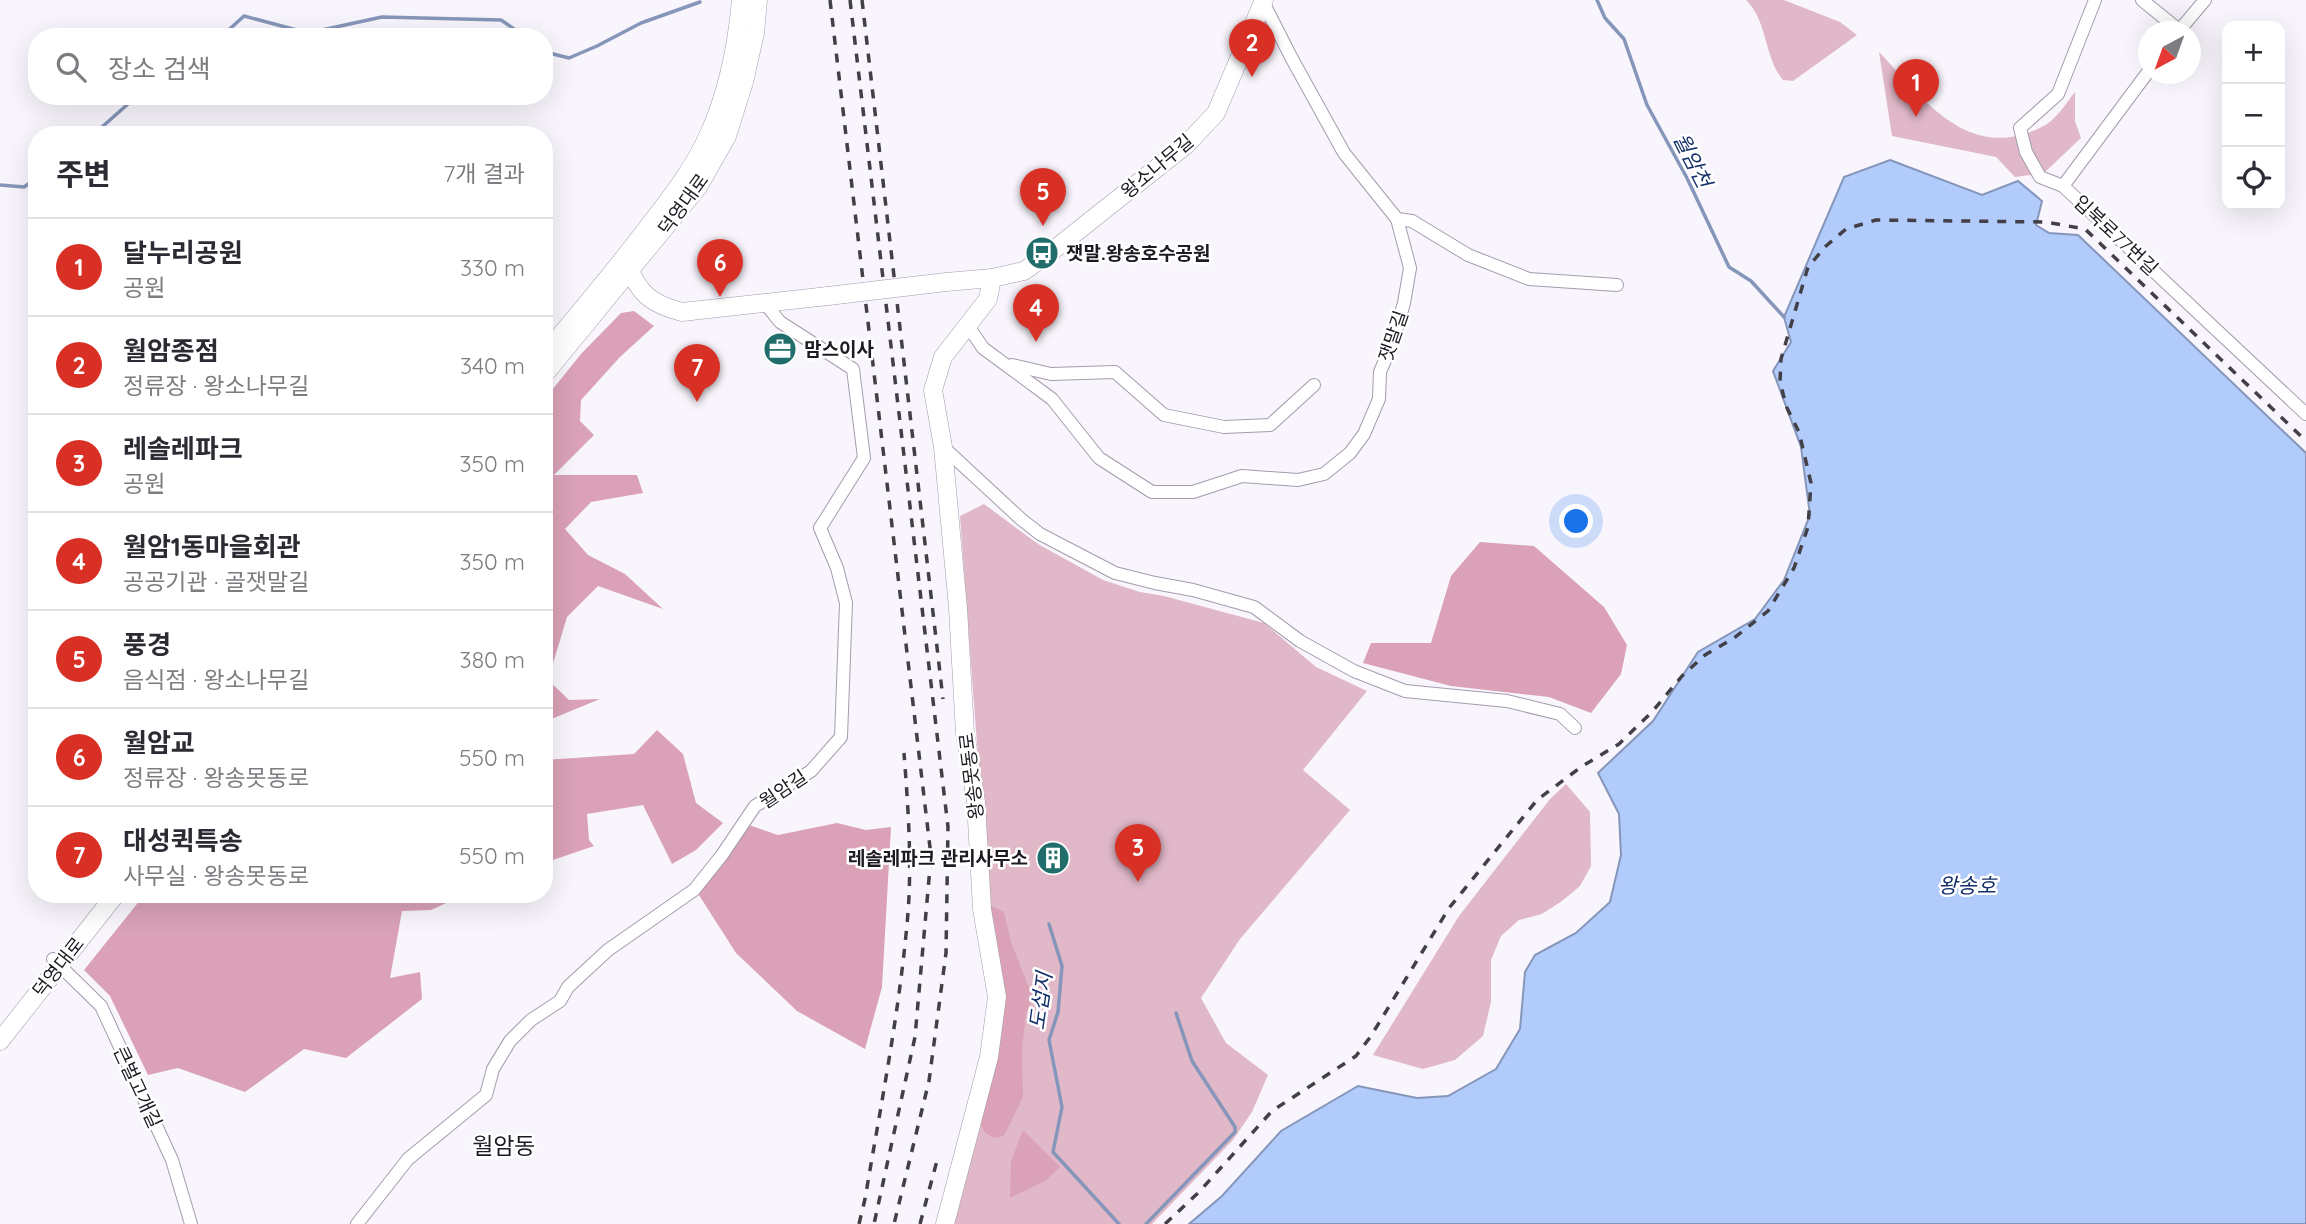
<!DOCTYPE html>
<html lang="ko">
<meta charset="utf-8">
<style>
body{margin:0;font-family:Quicksand,"Noto Sans KR",sans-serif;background:#f7f7f7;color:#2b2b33}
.controls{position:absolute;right:21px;top:21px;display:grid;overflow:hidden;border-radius:14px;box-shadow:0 7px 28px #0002}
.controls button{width:63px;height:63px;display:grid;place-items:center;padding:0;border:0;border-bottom:2px solid #e1e1e2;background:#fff;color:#2b2b33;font:35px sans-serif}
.compass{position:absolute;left:2138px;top:21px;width:63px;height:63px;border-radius:50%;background:#fff;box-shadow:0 7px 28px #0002;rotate:221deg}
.you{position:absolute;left:1577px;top:522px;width:24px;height:24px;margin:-18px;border:5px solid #fff;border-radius:50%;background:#1a73e8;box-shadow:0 0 0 10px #1a73e833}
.badge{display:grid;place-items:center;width:46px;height:46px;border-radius:50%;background:#d93025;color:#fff;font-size:23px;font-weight:700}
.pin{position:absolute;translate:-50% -58px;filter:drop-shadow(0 2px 4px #0008)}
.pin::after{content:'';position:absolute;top:37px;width:24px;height:21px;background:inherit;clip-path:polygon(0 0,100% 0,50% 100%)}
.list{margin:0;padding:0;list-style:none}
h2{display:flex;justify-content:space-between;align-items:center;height:91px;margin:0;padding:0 28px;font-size:30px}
h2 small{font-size:23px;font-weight:400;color:#7c7c81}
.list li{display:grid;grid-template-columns:46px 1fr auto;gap:21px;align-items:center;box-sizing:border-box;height:98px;padding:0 28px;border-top:2px solid #e1e1e2}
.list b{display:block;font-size:26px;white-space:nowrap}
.list p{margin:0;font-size:23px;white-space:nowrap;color:#7c7c81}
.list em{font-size:23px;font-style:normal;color:#7c7c81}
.icon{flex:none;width:38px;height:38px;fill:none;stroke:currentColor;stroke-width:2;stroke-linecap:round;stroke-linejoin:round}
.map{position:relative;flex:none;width:2306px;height:1224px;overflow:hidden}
.search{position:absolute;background:#fff;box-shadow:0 7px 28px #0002;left:28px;top:28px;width:525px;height:77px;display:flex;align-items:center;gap:18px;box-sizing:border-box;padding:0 24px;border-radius:28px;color:#7c7c81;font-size:26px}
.panel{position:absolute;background:#fff;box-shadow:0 7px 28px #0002;left:28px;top:126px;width:525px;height:777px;border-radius:28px}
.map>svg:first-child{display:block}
</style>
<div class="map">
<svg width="2306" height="1224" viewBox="0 0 2306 1224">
<rect width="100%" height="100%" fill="#f9f5fd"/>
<g fill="#e1b8c8">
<path d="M1746,0H1784L1840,22L1857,35L1793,81L1783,80C1764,58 1768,21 1746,0Z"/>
<path d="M1879,52C1915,90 1957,149 2016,136C2028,133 2041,129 2051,121C2060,113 2068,101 2075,92V121L2081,138L2044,173L2015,177L1996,157L1892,136Z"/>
<polygon points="984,504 1038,544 1103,580 1140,592 1164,596 1264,623 1316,667 1367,691 1303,770 1350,810 1240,939 1201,998 1226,1043 1268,1075 1252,1112 1233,1140 1152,1224 951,1224 995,1056 1006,995 989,905 960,516"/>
<polygon points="1566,784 1590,812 1591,866 1580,886 1562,901 1542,914 1519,920 1501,936 1491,960 1491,1002 1483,1036 1455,1060 1423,1069 1373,1055 1459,916 1550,799"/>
</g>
<g fill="#daa1b7">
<polygon points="634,311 654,326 620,357 581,400 580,421 594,435 554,475 637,475 643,493 591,502 565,529 588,555 625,574 663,609 598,586 567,617 548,680 569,700 600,699 544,722 544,400 581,354 621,313"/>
<polygon points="1480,542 1534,546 1604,607 1627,645 1621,674 1591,713 1549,697 1451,686 1363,663 1371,643 1431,643 1451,576"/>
<polygon points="657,730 683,754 696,803 723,823 696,850 672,864 643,805 587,814 589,840 594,846 544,863 544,760 634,754"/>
<polygon points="837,823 866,830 891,827 882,987 865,1049 797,1011 736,953 697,892 749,825 778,835"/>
<polygon points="145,894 466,894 431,910 402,911 390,978 420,972 422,999 346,1058 304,1049 245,1092 178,1068 148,1075 110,996 84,970"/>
<polygon points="989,905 1004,912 1011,942 1033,998 1026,1013 1022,1049 1023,1097 1004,1136 994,1138 985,1133 978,1119 995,1056 1006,995"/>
<polygon points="1023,1130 1060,1167 1045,1181 1010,1198 1011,1161"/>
</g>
<polygon fill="#b1cbfb" stroke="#8596ba" stroke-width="2" points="1890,160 1982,195 2018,181 2042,201 2036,225 2049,233 2078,235 2306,453 2306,1224 1189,1224 1222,1196 1281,1131 1358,1086 1417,1098 1448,1096 1496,1069 1520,1029 1525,972 1535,955 1576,933 1610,902 1621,855 1619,814 1598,773 1653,721 1698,652 1755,619 1784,580 1810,515 1801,447 1773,371 1791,342 1784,317 1844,177"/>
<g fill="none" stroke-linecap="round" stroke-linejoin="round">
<g stroke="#8596ba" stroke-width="3.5">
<polyline points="1597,0 1605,18 1624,39 1647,105 1687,178 1729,267 1751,281 1784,317"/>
<polyline points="221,37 244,16 308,33 382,17 501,20 526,37"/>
<polyline points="544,49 553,54 569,58 597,46 641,23 700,2"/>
<polyline points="93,135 137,96"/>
<polyline points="0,185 24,187 37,178"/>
<polyline points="1049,924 1062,966 1058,1012 1049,1040 1062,1107 1053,1152 1119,1224"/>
<polyline points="1146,1224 1235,1132 1235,1127 1192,1061 1176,1013"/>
</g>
<defs>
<g id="street">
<polyline points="2095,0 2058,94 2020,128 2026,152 2040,177 2063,186 2306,414"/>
<polyline points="2142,0 2179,30"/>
<polyline points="2178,32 2205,0"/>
<polyline points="2063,186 2148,72"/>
<polyline points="1397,219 1412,221 1468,255 1529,279 1617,285"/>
<polyline points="968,326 983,348 1052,399 1099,458 1152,492 1193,492 1242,476 1298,480 1324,474 1350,453 1364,434 1379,399 1380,372 1393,341 1404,303 1410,268 1397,219 1344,153 1291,57 1263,2"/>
<polyline points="1012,365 1051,374 1115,372 1164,415 1224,427 1270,425 1314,385"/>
<polyline points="943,447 1022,520 1040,534 1115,573 1155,583 1193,590 1254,607 1300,641 1354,671 1405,691 1507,701 1560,714 1575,728"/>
<polyline points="53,959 101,1006 172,1160 191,1224"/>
<polyline points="357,1224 408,1159 486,1095 493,1069 510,1041 531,1020 560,1001 568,987 608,950 694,890 722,855 755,806 811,771 841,737 846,603 837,568 820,528 864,458 853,369 780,322 764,302"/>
</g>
<g id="secondary">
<path d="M627,264C639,294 651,304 682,312L828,296"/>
<polyline points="946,282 992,278 1024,271 1060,245 1187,144 1216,113 1264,0"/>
<path d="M544,355C579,313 615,271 648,227C671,197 694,168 709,134C728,92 737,45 741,0"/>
<polyline points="544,375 698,187 727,136 744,82 755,33 758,0"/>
<polyline points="0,1041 116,894"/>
<polyline points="945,1224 989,1057 997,997 982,909 976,802 965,733 958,608 943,447 933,390 943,357 988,299 992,278"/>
</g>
</defs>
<use href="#street" stroke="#a49bad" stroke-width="14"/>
<use href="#secondary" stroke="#a49bad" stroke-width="19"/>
<use href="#street" stroke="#fff" stroke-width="12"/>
<use href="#secondary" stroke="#fff" stroke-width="18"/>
<g stroke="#423f46" stroke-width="3.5" stroke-dasharray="9 9" stroke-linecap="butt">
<polyline points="830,0 931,856 915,1037 874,1224"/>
<polyline points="850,0 948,827 946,953 929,1081 894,1224"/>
<polyline points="862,0 943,699"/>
<path d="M859,1224L865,1199C881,1104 900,1009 908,913C912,860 908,806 904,753"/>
<polyline points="920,1224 938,1157"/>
<polyline points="1165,1224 1199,1192 1272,1111 1356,1056 1371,1036 1449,908 1537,800 1581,767 1619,744 1652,712 1682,676 1705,655 1734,638 1768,611 1794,568 1808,527 1811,483 1799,432 1786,406 1780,381 1781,359 1808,267 1826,246 1846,229 1876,220 2046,222 2085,229 2306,441"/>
</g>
<defs>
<polyline id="secondary-bridge" points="828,296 946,282"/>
</defs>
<use href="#secondary-bridge" stroke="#a49bad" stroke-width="19" stroke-linecap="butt"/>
<use href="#secondary-bridge" stroke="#fff" stroke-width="18"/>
</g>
<defs>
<symbol id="bus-disc" viewBox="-11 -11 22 22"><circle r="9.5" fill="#216d6c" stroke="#fff"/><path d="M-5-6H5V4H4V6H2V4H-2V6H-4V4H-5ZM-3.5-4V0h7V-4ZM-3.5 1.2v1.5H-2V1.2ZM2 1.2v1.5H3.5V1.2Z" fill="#fff"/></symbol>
<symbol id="office-disc" viewBox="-11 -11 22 22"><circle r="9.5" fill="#216d6c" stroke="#fff"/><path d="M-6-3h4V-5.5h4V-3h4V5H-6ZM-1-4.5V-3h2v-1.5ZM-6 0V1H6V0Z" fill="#fff"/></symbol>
<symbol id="building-disc" viewBox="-11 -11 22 22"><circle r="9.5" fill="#216d6c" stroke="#fff"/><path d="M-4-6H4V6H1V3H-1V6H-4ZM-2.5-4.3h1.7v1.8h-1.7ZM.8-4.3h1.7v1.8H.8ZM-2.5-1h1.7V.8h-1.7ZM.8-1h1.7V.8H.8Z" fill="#fff"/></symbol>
</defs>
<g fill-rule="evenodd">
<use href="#bus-disc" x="1023" y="234" width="38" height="38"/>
<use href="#office-disc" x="761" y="330" width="38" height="38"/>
<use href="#building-disc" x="1034" y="839" width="38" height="38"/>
</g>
<g text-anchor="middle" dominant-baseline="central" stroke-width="5" stroke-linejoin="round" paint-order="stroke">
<g font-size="19" fill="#1d1a21" stroke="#fff">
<text transform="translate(1157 166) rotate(-40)">왕소나무길</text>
<text transform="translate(683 204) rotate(-54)">덕영대로</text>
<text transform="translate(2116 235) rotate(43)">입북로77번길</text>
<text transform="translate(1393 336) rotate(-71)">잿말길</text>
<text transform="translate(971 776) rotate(-97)">왕송못동로</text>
<text transform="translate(783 789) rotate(-34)">월암길</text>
<text transform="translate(58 967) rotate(-52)">덕영대로</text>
<text transform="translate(138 1087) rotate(65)">큰벌고개길</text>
</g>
<g font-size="19" font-weight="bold" fill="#1d1a21" stroke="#fff" text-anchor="start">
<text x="1066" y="253">잿말.왕송호수공원</text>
<text x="804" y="349">맘스이사</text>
<text x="1028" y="858" text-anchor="end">레솔레파크 관리사무소</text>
</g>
<g font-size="21" font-style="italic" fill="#163169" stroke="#fff">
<text transform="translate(1693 160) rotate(63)">월암천</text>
<text x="1967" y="885">왕송호</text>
<text transform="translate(1040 1001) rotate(-82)">도섭지</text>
</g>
<g font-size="23" fill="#1d1a21" stroke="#fff">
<text x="504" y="1145">월암동</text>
</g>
</g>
</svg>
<div class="controls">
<button>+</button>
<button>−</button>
<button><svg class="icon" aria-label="locate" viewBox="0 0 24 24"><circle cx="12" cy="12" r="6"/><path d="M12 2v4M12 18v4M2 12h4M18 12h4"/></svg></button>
</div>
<svg class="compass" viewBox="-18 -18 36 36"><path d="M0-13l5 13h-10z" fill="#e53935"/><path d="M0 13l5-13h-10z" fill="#7c7c81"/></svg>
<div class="you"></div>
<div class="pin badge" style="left:1916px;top:117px">1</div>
<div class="pin badge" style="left:1252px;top:77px">2</div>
<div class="pin badge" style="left:1138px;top:882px">3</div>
<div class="pin badge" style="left:1036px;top:342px">4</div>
<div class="pin badge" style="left:1043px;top:226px">5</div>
<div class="pin badge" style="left:720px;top:297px">6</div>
<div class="pin badge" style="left:697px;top:402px">7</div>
<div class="search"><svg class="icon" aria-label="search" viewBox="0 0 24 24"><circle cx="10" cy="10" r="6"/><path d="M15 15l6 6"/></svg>장소 검색</div>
<section class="panel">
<h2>주변<small>7개 결과</small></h2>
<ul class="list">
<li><span class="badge">1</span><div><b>달누리공원</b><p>공원</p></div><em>330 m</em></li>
<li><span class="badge">2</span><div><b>월암종점</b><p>정류장 · 왕소나무길</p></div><em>340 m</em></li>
<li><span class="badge">3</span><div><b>레솔레파크</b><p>공원</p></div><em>350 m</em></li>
<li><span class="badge">4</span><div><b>월암1동마을회관</b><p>공공기관 · 골잿말길</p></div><em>350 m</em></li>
<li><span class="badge">5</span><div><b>풍경</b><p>음식점 · 왕소나무길</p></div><em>380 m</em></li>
<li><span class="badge">6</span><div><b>월암교</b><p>정류장 · 왕송못동로</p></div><em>550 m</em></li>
<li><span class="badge">7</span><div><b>대성퀵특송</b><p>사무실 · 왕송못동로</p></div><em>550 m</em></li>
</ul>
</section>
</div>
